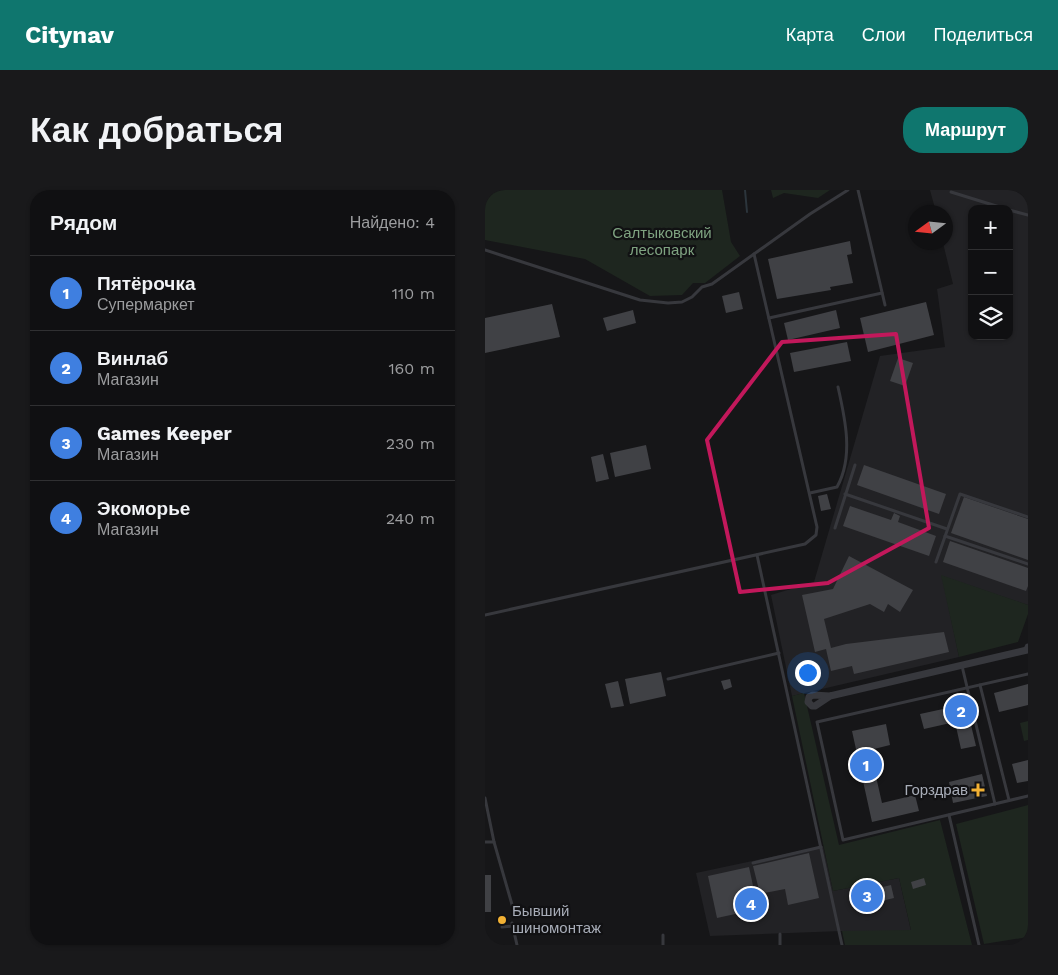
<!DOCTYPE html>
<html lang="ru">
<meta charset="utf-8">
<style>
body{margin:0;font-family:"Work Sans",sans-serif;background:#19191b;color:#f1f3f6}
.controls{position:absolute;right:15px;top:15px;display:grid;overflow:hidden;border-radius:10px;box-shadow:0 1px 4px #0004}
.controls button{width:45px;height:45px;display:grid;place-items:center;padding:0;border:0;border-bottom:1px solid #303032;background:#101012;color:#f1f3f6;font:25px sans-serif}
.compass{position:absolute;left:423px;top:15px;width:45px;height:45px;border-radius:50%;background:#101012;box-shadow:0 1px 4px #0004;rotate:255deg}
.you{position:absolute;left:322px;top:482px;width:18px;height:18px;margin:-12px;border:4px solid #fff;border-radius:50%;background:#1a73e8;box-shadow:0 0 0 8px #1a73e833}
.badge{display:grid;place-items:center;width:32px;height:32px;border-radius:50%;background:#0f766e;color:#fff;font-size:16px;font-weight:700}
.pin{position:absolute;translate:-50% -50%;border:2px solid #fff;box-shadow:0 1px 5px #0006}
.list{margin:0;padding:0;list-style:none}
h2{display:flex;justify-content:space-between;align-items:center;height:65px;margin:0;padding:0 20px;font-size:21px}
h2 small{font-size:16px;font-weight:400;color:#9c9d9f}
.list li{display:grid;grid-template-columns:32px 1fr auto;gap:15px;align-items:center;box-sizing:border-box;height:75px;padding:0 20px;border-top:1px solid #303032}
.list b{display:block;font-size:19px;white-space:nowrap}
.list p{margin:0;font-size:16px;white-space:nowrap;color:#9c9d9f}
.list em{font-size:16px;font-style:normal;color:#9c9d9f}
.icon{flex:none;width:28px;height:28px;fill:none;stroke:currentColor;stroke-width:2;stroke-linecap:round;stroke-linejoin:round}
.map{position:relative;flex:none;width:543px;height:755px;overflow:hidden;border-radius:20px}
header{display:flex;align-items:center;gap:30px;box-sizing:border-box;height:70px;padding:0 25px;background:#0f766e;color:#fff}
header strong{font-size:24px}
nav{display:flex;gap:28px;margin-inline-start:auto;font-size:18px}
.intro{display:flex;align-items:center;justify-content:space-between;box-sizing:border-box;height:120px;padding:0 30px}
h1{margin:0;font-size:35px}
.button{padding:12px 22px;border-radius:20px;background:#0f766e;color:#fff;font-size:18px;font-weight:700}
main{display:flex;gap:30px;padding:0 30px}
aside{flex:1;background:#101012;border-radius:20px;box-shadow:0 1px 4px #0004}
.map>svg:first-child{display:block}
</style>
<header>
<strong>Citynav</strong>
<nav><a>Карта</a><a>Слои</a><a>Поделиться</a></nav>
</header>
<div class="intro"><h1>Как добраться</h1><a class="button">Маршрут</a></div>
<main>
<aside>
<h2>Рядом<small>Найдено: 4</small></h2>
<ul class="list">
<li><span class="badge" style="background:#3f7fe0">1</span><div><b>Пятёрочка</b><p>Супермаркет</p></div><em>110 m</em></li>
<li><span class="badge" style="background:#3f7fe0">2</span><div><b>Винлаб</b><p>Магазин</p></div><em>160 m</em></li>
<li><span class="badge" style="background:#3f7fe0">3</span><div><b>Games Keeper</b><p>Магазин</p></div><em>230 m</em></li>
<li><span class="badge" style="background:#3f7fe0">4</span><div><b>Экоморье</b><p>Магазин</p></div><em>240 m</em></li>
</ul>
</aside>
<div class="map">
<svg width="543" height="755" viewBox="0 0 543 755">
<rect width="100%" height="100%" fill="#161618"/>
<g fill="#222225" fill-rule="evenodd">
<path d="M445,0H543V415L457,386L474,467L307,506L286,405L329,392L395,166L460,157L452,99L468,94L458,53L460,52V22H451ZM487,19H524V146H487Z"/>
<polygon points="338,656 348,701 414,688 426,741 357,741 225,746 211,683"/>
</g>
<g fill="#1e261f">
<polygon points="0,0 237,0 246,52 255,66 220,93 208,93 197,105 165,106 100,69 0,50"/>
<polygon points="286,0 345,0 333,8 299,3 288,8"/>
<polygon points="456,385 543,415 543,424 533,452 474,467"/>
<polygon points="319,503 354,655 455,630 487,755 360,755 357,741 426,740 414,688 348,701 307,506"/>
<polygon points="543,531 543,550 539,551 535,533"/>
<polygon points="543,615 543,747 499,754 471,634"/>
</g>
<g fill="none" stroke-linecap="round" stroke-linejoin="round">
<polyline stroke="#2c353c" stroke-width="2" points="260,0 262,22"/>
</g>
<g fill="#404145">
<polygon points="524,31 528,32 525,44 524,44"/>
<polygon points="365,51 367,64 362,65 368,93 345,97 346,100 292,109 283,69"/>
<polygon points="254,102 258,119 241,123 237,106"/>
<polygon points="441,112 449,145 383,162 375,128"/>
<polygon points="67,114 75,147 0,163 0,128"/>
<polygon points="148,120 151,133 122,141 118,128"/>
<polygon points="351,120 355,138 303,150 299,133"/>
<polygon points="362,152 366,171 309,182 305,163"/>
<polygon points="413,168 428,173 420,196 405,191"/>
<polygon points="161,255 166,279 130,287 125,263"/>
<polygon points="118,264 124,289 111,292 106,267"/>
<polygon points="379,275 461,304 454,324 372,295"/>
<polygon points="342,304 346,319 336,321 333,306"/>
<polygon points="479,307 543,329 543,370 466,343"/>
<polygon points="365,316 406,330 409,323 415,326 413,332 451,346 444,366 358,336"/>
<polygon points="465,351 543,378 543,396 541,401 458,372"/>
<polygon points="364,366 428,400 415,422 403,414 399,422 385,414 339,429 346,458 361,454 459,442 464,462 369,484 367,476 346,481 341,459 330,462 317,405 348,399"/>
<polygon points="176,482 181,506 145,514 140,489"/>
<polygon points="245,489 247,497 239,500 236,491"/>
<polygon points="133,491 139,516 126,518 120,494"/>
<polygon points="543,494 543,515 514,522 509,503"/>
<polygon points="481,514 491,556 476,559 470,532 439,539 435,524"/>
<polygon points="401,534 405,555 385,560 397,613 430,605 434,621 387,632 367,541"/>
<polygon points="543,570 543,591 532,593 527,574"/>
<polygon points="497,584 502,606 468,613 464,592"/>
<polygon points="324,663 334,708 303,715 300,699 275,704 268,676"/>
<polygon points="264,677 273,719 232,728 223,686"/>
<rect x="0" y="685" width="6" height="37"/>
<polygon points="439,688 441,695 428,699 426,692"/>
<polygon points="406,695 409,708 372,717 369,704"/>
<polygon points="18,726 20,734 15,734 14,727"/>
</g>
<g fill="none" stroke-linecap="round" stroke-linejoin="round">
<g stroke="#37383d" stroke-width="3">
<polyline points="373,0 400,115"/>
<polyline points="466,2 521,19"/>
<polyline points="524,20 543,25"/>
<polyline points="0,60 155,110 183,113 197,112 207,107 217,97 227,94 325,24 363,0"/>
<polyline points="284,128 397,103"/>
<path d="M325,303L352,297C369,267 360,228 353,197"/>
<polyline points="360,304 462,339"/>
<polyline points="350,338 370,275"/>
<polyline points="460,346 543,374"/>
<polyline points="272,365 357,755"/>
<polyline points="451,372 475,304 543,327"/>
<polyline points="0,425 320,354 331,345 332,337 269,64"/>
<polyline points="477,476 510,614"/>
<polyline points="543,484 332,532 358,650 543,606"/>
<polyline points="183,489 294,463"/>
<polyline points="495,495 524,610"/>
<polyline points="0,608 9,652 28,718"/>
<polyline points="464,625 494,755"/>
<polyline points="0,652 9,652"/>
<polyline points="268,673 336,657"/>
<polyline points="27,733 32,755"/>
<polyline points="17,737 28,736"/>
<polyline points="295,744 295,755"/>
<polyline points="178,755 178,745"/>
</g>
<polyline stroke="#37383d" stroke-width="7" points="345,506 330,516 327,516 323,512 324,507 328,505 345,506 542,460 543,457"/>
</g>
<path fill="none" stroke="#c2185b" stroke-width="4" stroke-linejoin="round" d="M411,144L444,338L343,393L255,402L222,250L297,152Z"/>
<g fill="#f2b134" stroke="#111113" stroke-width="2">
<path d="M490.5 592.5h5v5h5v5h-5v5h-5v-5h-5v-5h5z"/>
<circle cx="17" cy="730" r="5"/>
</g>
<g text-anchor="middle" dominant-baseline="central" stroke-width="4.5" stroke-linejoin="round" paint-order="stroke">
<g font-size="15" fill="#7fa381" stroke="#111113">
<text x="177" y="43">Салтыковский<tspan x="177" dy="17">лесопарк</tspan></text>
</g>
<g font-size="15" fill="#a8adb8" stroke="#111113" text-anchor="end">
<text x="483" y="600">Горздрав</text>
<text x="27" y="721" text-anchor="start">Бывший<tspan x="27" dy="17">шиномонтаж</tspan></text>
</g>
</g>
</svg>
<div class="controls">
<button>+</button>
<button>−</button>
<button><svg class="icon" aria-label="layers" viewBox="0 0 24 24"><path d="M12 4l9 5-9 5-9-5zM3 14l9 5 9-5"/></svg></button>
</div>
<svg class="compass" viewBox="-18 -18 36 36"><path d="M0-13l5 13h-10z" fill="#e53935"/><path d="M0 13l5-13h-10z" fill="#9c9d9f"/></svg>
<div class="you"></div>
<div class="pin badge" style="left:381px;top:575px;background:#3f7fe0">1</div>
<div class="pin badge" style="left:476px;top:521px;background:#3f7fe0">2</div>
<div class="pin badge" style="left:382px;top:706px;background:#3f7fe0">3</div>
<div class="pin badge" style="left:266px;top:714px;background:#3f7fe0">4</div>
</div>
</main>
